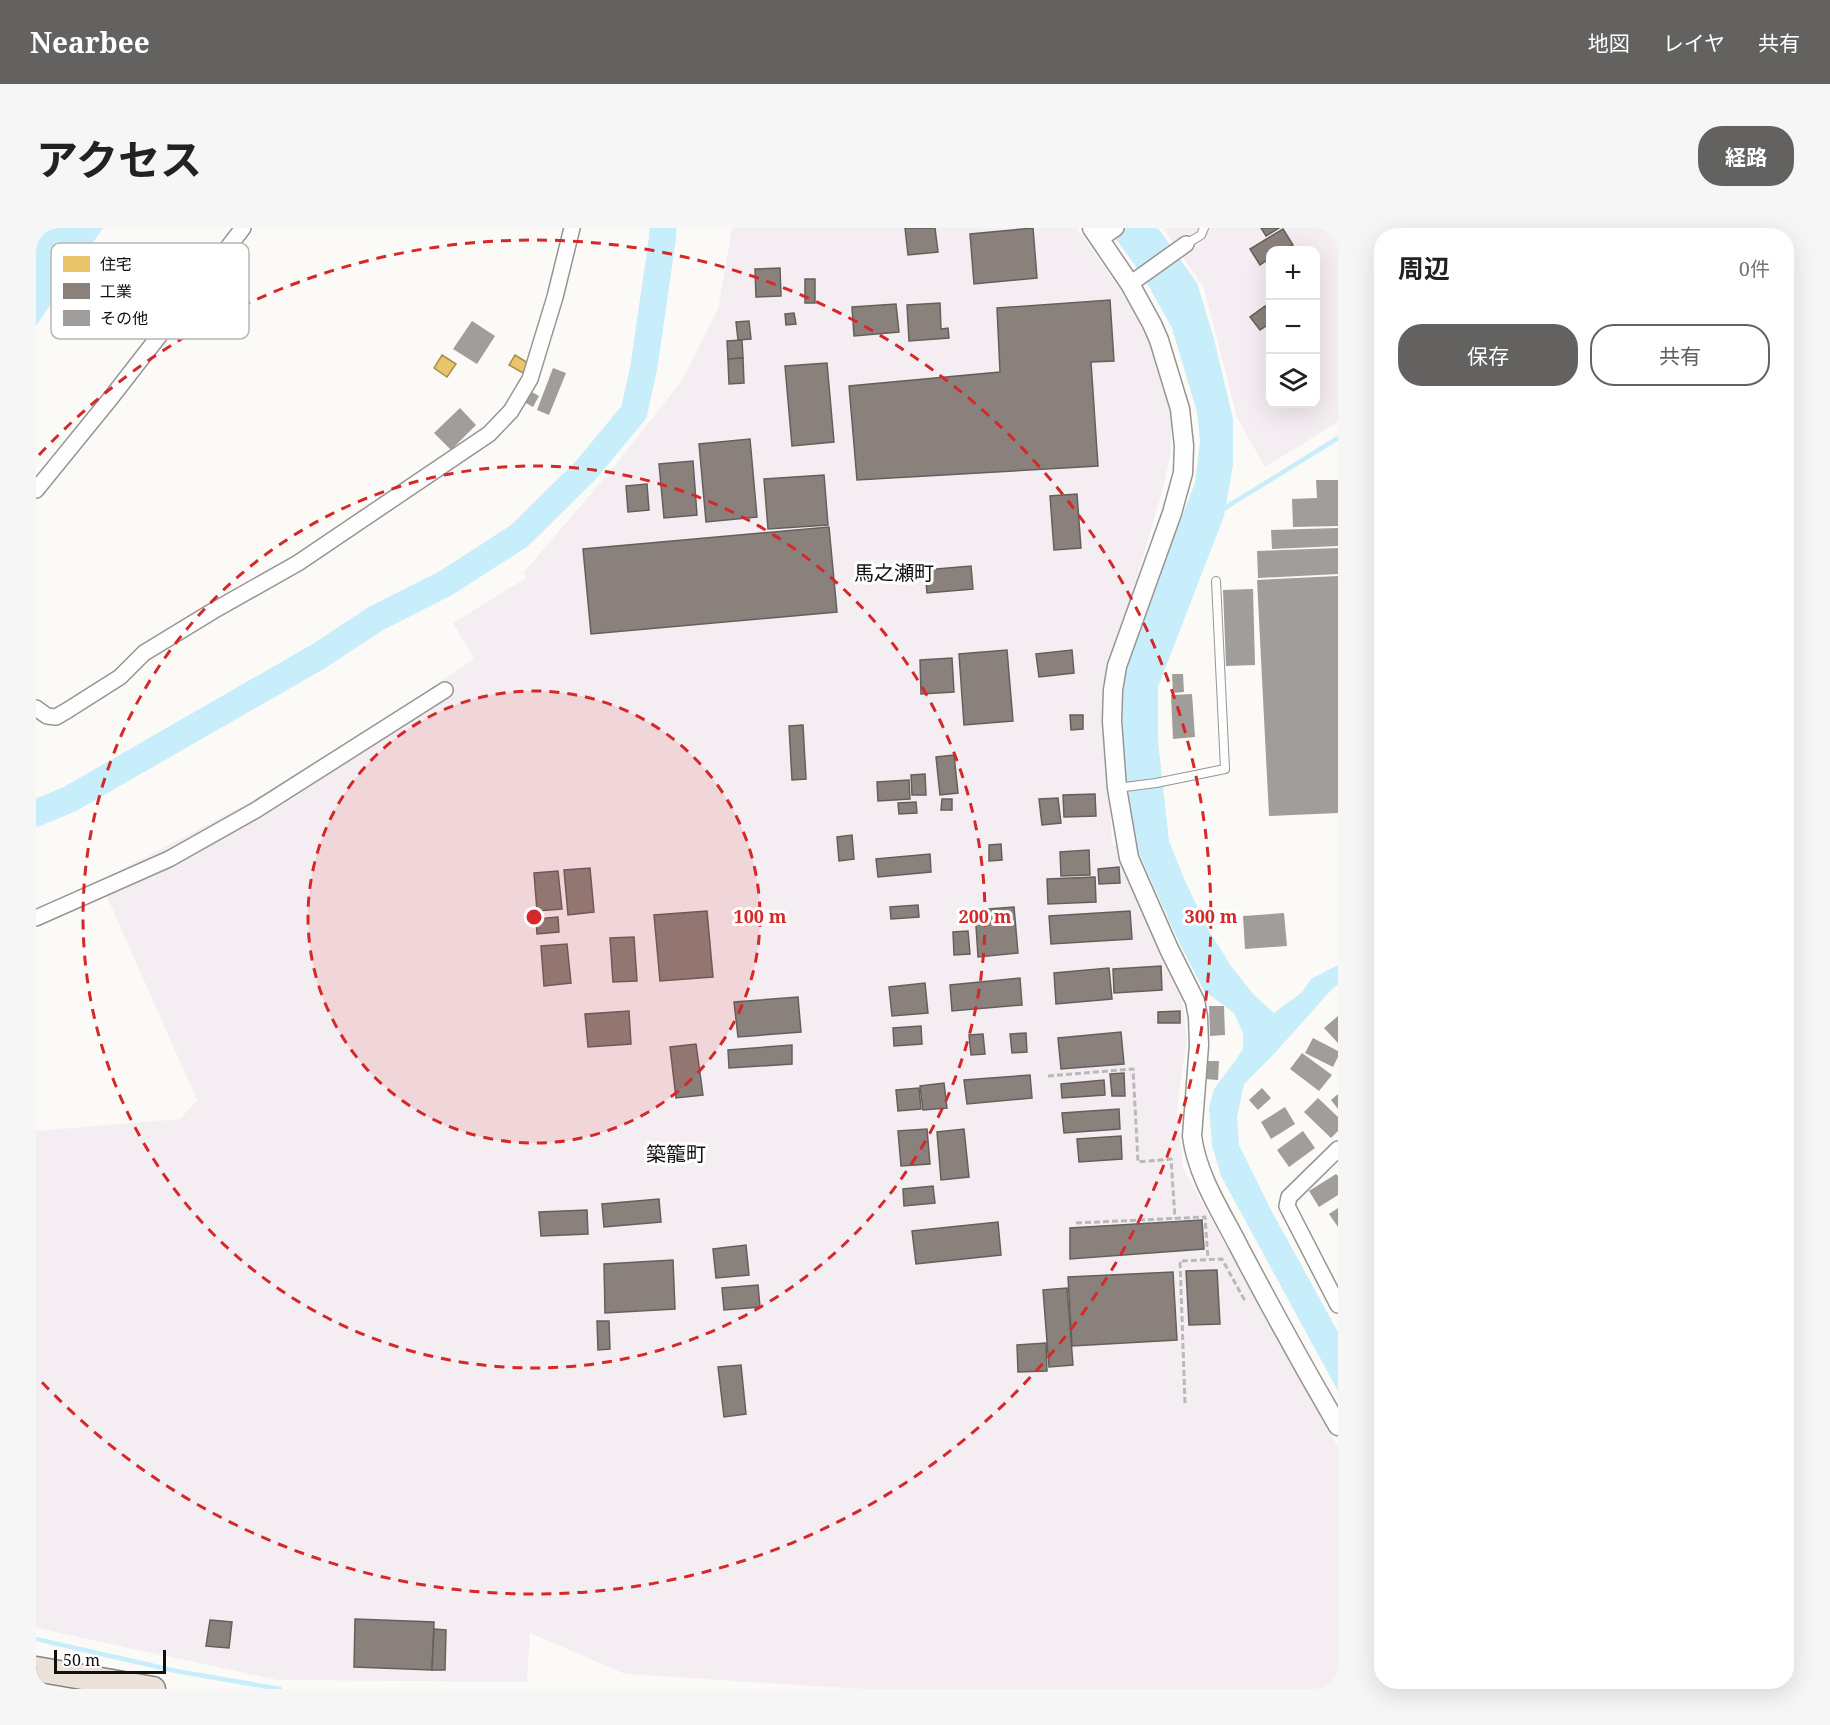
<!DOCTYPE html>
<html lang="ja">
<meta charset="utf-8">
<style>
body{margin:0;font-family:"Noto Serif","Noto Sans JP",serif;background:#f6f6f6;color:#222}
.controls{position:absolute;right:18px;top:18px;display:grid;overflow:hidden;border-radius:12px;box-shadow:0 6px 24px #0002}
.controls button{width:54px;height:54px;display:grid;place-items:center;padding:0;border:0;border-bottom:2px solid #e0e0e0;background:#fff;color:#222;font:30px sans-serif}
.scale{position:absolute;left:18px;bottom:15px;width:112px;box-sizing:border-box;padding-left:6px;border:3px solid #101010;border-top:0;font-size:16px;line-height:21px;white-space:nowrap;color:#101010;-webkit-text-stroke:4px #fff;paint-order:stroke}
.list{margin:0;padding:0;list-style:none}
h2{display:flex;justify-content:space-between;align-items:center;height:78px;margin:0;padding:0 24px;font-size:26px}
h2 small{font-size:20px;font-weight:400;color:#767676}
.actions{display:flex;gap:12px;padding:18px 24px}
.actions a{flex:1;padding:14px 0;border:2px solid #636260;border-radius:24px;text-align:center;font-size:21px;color:#636260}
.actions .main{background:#636260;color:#fff}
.icon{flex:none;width:33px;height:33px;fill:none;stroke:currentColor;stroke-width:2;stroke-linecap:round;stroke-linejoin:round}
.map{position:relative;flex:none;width:1302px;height:1461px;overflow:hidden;border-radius:24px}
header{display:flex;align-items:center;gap:36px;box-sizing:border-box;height:84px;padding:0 30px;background:#636260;color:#fff}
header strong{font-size:28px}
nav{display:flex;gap:33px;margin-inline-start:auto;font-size:21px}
.intro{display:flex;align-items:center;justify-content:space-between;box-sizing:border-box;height:144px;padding:0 36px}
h1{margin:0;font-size:42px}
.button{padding:15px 27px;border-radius:24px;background:#636260;color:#fff;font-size:21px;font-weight:700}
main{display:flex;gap:36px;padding:0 36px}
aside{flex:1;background:#fff;border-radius:24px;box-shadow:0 6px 24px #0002}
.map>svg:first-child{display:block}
</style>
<header>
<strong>Nearbee</strong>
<nav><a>地図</a><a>レイヤ</a><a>共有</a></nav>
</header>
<div class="intro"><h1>アクセス</h1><a class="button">経路</a></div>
<main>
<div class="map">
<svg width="1302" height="1461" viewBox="0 0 1302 1461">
<rect width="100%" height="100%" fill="#fcfaf6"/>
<g fill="#f4eef2" fill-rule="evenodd">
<polygon points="696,0 1041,0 1093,75 1118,125 1136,184 1135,224 1126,264 1073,446 1070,462 1076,617 1083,617 1146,772 1151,810 1141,878 1147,940 1302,1219 1302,1461 826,1461 589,1446 494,1405 491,1454 242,1452 0,1400 0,903 144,891 161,872 64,653 260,550 438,431 417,395 490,350 488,344 576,241 647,151 682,81"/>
<path d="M1127,0H1302V194L1229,239L1201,190L1168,60ZM1234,22H1280V176H1234Z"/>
</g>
<g fill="#c8edfb">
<polygon points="0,0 67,0 0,98"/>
<polygon points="1072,0 1122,0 1161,55 1178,111 1197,191 1197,237 1188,288 1122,459 1122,513 1133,613 1149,653 1173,703 1195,738 1218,767 1238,785 1266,764 1275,751 1302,737 1302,757 1297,760 1237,827 1208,856 1201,889 1203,917 1235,982 1302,1104 1302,1163 1185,948 1176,917 1173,880 1178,861 1199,833 1207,821 1207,805 1198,785 1168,763 1140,708 1099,616 1087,523 1086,457 1105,394 1159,255 1164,213 1161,184 1136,100 1108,50"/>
</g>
<g fill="#e9c46a" stroke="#a88e4f" stroke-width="1.5">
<polygon points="406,127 420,136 411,149 398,140"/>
<polygon points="479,127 492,135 487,145 473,137"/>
</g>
<g fill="#8a817c" stroke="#655f5c" stroke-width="1.5">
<polygon points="869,0 899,0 902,24 872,27"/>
<polygon points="997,0 1001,50 938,56 934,6"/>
<polygon points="1225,0 1243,0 1230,8"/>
<polygon points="1247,1 1257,17 1247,22 1234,22 1234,30 1224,37 1214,21"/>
<polygon points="744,40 745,68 720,69 719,41"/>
<rect x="769" y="51" width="10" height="24"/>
<polygon points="1074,72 1078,133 1055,134 1062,238 821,252 813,158 964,144 961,80"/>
<polygon points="904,75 905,101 912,100 913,110 873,113 871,77"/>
<polygon points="860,76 863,104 818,108 816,79"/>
<polygon points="1229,78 1234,85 1234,95 1224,102 1214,89"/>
<polygon points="758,85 760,96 750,97 749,86"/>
<polygon points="713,93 715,111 702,112 700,94"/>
<polygon points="706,112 707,130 692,131 691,113"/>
<polygon points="707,130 708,155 693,156 692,131"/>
<polygon points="791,135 798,214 756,218 749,138"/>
<polygon points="714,211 721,289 670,294 663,216"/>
<polygon points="657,233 661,287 628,290 623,236"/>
<polygon points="788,247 792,297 732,301 728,251"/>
<polygon points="611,256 613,282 592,284 590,258"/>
<polygon points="1041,266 1045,320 1018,322 1014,268"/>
<polygon points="793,299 801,384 555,406 547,321"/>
<polygon points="935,338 937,361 891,365 889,342"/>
<polygon points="971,422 977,493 928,497 923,426"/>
<polygon points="1036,422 1038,445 1003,449 1000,426"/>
<polygon points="916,430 918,464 885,466 884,432"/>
<polygon points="1034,487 1047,487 1047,501 1035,502"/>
<polygon points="767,497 770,551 756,552 753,498"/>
<polygon points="918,527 922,565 904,567 900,529"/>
<polygon points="889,546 890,567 876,567 875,547"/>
<polygon points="873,552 874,571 842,573 841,554"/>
<polygon points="1059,566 1060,588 1028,589 1027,567"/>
<polygon points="1022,570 1025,595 1006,597 1003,571"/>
<polygon points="906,571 916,571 916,582 905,582"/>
<polygon points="880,574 881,585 863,586 862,575"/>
<polygon points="816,607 818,631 803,633 801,609"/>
<polygon points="965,616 966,632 953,633 953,617"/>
<polygon points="1053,622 1054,647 1025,648 1024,624"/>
<polygon points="894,626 895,644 842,649 840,631"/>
<polygon points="1083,639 1084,655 1063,656 1062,641"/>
<polygon points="554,640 558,684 532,687 528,642"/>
<polygon points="522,643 526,681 501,683 498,645"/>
<polygon points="1059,649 1060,674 1012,676 1011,651"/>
<polygon points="882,677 883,689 855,691 854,679"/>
<polygon points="978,679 982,725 942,729 939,682"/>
<polygon points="671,683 677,749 624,753 618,687"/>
<polygon points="1094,683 1096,711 1015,716 1013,688"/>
<polygon points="522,689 523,704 501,706 500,691"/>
<polygon points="932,703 934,726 918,727 917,704"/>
<polygon points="598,709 601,753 577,754 574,710"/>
<polygon points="531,716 535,755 508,758 505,718"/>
<polygon points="1125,738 1126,762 1078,765 1077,741"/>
<polygon points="1073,740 1076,771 1020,776 1018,745"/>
<polygon points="984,750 986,777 916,783 914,757"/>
<polygon points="889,755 892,785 856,788 853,759"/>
<polygon points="762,769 765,804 702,809 698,774"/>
<polygon points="593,783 595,816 552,819 549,786"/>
<polygon points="1144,783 1144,795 1122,795 1122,784"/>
<polygon points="885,798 886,816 858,818 857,800"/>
<polygon points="1085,804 1088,836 1025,841 1022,810"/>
<polygon points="990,805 991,824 976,825 974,806"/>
<polygon points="947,806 949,826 935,827 933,807"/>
<polygon points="660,816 667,867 640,870 634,819"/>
<polygon points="756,817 756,836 693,840 692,822"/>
<polygon points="1088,845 1089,868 1076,868 1074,846"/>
<polygon points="994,847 996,870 931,876 928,852"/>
<polygon points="1068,852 1069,867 1026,870 1025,856"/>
<polygon points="908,855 911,880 887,882 884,858"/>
<polygon points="883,860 885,881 862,883 860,862"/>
<polygon points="1083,881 1084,901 1028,905 1026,885"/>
<polygon points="891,901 894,936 865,938 862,903"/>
<polygon points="928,901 933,949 905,952 901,904"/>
<polygon points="1085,908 1086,931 1043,934 1041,911"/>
<polygon points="897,958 899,975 868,978 867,961"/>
<polygon points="623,971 625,994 568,999 566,976"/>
<polygon points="551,982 552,1006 505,1008 503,984"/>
<polygon points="1166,992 1168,1021 1034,1031 1034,1000"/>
<polygon points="962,994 965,1027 880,1036 876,1003"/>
<polygon points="710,1017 713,1047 680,1050 677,1021"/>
<polygon points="637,1032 639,1081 569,1085 568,1036"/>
<polygon points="1181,1042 1184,1096 1153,1097 1150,1043"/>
<polygon points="1137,1044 1141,1112 1036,1118 1032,1049"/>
<polygon points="722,1057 724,1079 688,1082 686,1060"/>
<polygon points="1031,1060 1037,1137 1013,1139 1007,1062"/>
<polygon points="561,1093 573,1093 574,1121 562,1122"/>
<polygon points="1010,1115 1011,1143 982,1144 981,1117"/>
<polygon points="705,1137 710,1186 688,1189 682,1139"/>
<polygon points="319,1391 398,1394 396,1442 318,1439"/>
<polygon points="174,1392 196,1394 193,1420 170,1418"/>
<polygon points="398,1401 410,1402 409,1442 396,1442"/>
</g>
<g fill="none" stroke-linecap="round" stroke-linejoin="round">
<g stroke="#c8edfb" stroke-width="4.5">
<polyline points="1184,283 1302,210"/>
<polyline points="0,1411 140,1443 244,1461"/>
</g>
<polyline stroke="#c8edfb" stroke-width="27" points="0,585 34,571 283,428 339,391 410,355 483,308 550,242 598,184 608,138 626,13 627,0"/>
</g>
<g fill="#a09d9b">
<polygon points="436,93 459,108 441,136 417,121"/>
<polygon points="517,140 530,145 513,187 501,182"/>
<polygon points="494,163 503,168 497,179 488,174"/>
<polygon points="424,180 440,197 415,222 398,205"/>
<polygon points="1280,252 1302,252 1302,298 1257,299 1256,271 1281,270"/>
<polygon points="1302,300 1302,318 1236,321 1235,302"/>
<polygon points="1302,320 1302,346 1222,350 1221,323"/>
<polygon points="1302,348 1302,585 1233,588 1221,352"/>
<polygon points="1217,361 1219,437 1190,438 1187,362"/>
<polygon points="1136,446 1147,446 1148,464 1137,465"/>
<polygon points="1156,466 1159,509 1137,511 1135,467"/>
<polygon points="1248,685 1251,718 1209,721 1207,688"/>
<polygon points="1173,778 1188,778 1189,807 1174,808"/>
<polygon points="1302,788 1302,815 1288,800"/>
<polygon points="1277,810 1302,823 1302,829 1297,839 1269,825"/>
<polygon points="1266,825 1296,847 1283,863 1254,841"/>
<polygon points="1170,833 1183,833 1182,852 1169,851"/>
<polygon points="1226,860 1235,870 1222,882 1213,872"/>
<polygon points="1302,866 1302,881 1295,872"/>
<polygon points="1282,870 1302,889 1302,903 1295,910 1268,884"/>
<polygon points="1249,879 1259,896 1235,911 1225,894"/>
<polygon points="1267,903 1279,920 1253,939 1241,922"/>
<polygon points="1300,946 1302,948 1302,967 1283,979 1273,963"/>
<polygon points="1302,980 1302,999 1293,986"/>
</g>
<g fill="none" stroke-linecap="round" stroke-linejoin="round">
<defs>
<g id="service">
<polyline points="1150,16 1165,7 1168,0"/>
<polyline points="1081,560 1120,555 1189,541 1180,353"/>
</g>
<g id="minor">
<polyline points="1064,11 1080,0"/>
<polyline points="1094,56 1150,16"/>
<polyline points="0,262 74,171 207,0"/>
<polyline points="0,480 11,488 20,489 32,482 84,449 108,425 177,383 262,335 453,206 475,183 494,151 519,69 536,0"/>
<polyline points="0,690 133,631 220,582 409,462"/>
<polyline points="1302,921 1253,969 1251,978 1302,1077"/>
</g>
<path id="tertiary" d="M1056,0L1094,56L1116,96L1123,112L1144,181L1148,218L1147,245L1136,285L1081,438L1077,462L1076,493L1081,560L1093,630L1133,721L1159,773L1162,789L1163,817L1156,908C1161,947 1184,982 1202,1017C1234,1078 1267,1138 1302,1198"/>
<polyline id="trunk" points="0,1441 117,1461"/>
</defs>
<use href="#service" stroke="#969594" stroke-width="10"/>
<use href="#minor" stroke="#969594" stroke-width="18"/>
<use href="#tertiary" stroke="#969594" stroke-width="21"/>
<use href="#trunk" stroke="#848381" stroke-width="27"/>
<g stroke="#b9b9b8" stroke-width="3" stroke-dasharray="6 3" stroke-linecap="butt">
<polyline points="1012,848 1097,841 1102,934 1135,931 1139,990"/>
<polyline points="1040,995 1169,989 1172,1031"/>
<polyline points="1149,1175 1144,1033 1186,1031 1209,1073"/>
</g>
<use href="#service" stroke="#fffefe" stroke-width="8"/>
<use href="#minor" stroke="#fffefe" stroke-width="15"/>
<use href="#tertiary" stroke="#fffefe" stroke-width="18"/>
<use href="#trunk" stroke="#ece2d8" stroke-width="24"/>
</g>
<circle cx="498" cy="689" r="226" fill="#d62828" fill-opacity=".12"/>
<g fill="none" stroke="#d62828" stroke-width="3" stroke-dasharray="10 8">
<circle cx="498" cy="689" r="226"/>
<circle cx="498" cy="689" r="451"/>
<path d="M3 227A677 677 0 1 1 3 1151"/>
</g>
<g text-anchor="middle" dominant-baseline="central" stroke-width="6" stroke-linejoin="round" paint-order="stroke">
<g font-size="20" fill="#101010" stroke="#fff">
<text x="858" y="344">馬之瀬町</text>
<text x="640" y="925">築籠町</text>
</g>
</g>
<rect x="15" y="15" width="198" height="96" rx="9" fill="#fff" stroke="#b7b7b7" stroke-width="1.5"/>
<rect x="27" y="28" width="27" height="16" fill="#e9c46a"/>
<rect x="27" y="55" width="27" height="16" fill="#8a817c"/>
<rect x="27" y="82" width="27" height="16" fill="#a09d9b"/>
<g font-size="16" fill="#101010">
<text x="64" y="42">住宅</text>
<text x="64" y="69">工業</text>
<text x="64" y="96">その他</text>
</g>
<circle cx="498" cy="689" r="9" fill="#d62828" stroke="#fff" stroke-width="3"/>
<g font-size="18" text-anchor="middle" font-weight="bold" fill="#d62828" stroke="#fff" stroke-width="6" stroke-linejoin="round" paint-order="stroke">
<text x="724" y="695">100 m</text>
<text x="949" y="695">200 m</text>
<text x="1175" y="695">300 m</text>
</g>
</svg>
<div class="controls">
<button>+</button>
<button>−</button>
<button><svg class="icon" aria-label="layers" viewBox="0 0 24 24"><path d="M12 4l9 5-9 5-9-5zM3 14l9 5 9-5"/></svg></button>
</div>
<div class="scale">50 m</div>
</div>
<aside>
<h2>周辺<small>0件</small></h2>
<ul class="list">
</ul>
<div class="actions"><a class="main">保存</a><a>共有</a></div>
</aside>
</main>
